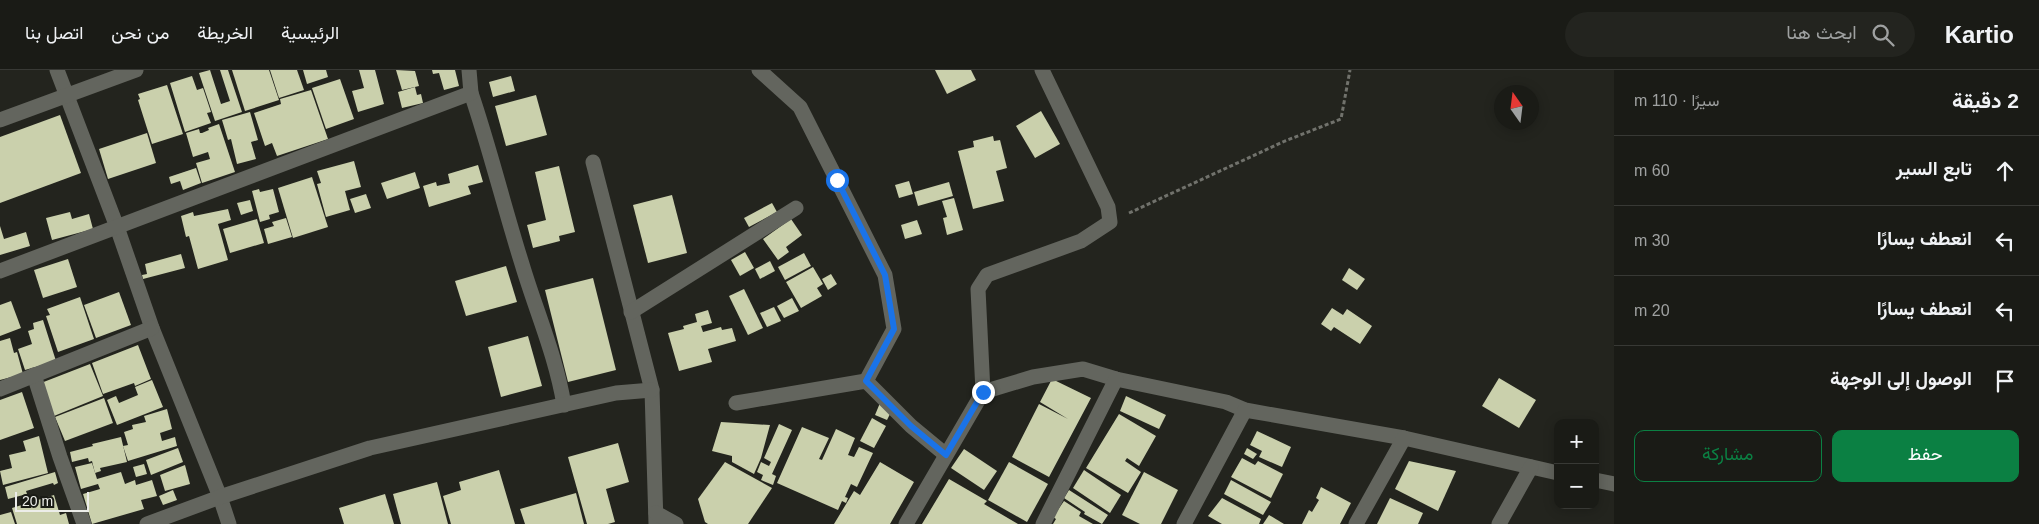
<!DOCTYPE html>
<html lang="ar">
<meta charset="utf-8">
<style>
body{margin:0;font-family:Arial,Vazirmatn,sans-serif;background:#23241f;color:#f1f3f6;direction:rtl}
.controls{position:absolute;right:15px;bottom:15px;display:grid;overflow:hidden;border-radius:10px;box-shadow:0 2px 12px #0003}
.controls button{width:45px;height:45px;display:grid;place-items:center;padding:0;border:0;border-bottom:1px solid #383935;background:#1a1b16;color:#f1f3f6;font:25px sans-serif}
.compass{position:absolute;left:1494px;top:15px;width:45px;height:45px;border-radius:50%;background:#1a1b16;box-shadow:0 2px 12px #0003;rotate:346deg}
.scale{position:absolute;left:15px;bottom:12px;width:74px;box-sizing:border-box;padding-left:5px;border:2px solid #ecede9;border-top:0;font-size:14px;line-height:18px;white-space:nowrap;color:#ecede9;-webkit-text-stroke:4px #191a15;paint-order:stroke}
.stop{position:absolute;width:15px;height:15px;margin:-11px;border:4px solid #1a73e8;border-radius:50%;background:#fff}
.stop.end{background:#1a73e8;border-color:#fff;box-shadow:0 1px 5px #0008}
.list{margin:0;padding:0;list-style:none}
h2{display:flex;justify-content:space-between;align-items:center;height:65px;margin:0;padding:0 20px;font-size:21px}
h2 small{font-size:16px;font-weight:400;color:#9fa1a1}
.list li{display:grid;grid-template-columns:32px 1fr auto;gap:15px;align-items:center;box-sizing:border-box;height:70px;padding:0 20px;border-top:1px solid #383935}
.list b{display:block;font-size:19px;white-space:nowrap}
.list em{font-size:16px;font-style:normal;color:#9fa1a1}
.actions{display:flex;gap:10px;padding:15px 20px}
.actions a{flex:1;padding:11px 0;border:1px solid #0b8043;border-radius:10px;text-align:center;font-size:18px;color:#0b8043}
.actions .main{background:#0b8043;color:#fff}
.icon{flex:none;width:28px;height:28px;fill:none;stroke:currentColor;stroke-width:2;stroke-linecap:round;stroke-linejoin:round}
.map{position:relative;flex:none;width:1614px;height:454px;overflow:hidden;direction:ltr}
header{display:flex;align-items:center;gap:30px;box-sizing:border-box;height:70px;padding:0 25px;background:#1a1b16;border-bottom:1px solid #383935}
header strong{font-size:24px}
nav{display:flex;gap:28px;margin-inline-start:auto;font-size:18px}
.search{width:350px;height:45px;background:#23241f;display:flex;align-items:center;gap:12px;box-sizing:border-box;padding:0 18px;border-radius:28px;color:#9fa1a1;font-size:19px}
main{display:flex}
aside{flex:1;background:#1a1b16}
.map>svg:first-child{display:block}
</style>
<header>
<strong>Kartio</strong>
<div class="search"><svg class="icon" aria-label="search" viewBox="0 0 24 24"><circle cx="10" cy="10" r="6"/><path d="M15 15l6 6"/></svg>ابحث هنا</div>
<nav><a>الرئيسية</a><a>الخريطة</a><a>من نحن</a><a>اتصل بنا</a></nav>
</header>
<main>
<aside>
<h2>2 دقيقة<small>سيرًا · 110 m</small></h2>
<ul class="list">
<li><svg class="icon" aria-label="ahead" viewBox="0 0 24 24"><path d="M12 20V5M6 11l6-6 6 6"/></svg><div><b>تابع السير</b></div><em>60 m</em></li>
<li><svg class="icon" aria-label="left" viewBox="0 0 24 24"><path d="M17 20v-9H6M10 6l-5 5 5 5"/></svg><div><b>انعطف يسارًا</b></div><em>30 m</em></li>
<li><svg class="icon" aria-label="left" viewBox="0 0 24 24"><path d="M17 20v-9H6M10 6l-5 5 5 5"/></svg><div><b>انعطف يسارًا</b></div><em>20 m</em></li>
<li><svg class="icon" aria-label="arrive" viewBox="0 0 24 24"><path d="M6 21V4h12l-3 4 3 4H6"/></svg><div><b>الوصول إلى الوجهة</b></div></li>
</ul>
<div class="actions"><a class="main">حفظ</a><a>مشاركة</a></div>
</aside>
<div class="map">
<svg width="1614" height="454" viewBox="0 0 1614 454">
<rect width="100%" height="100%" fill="#23241e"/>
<g fill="#cad0ac">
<polygon points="210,0 221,34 230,31 220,0 228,0 242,42 215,51 199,3"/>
<polygon points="232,0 269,0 279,30 245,41"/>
<polygon points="270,0 297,0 304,20 279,28"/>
<polygon points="303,0 326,0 328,7 307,14"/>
<polygon points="359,0 375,0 384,34 358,42 352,21 364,18"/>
<polygon points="396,0 415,1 419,16 402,20"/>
<polygon points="432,0 455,0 459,16 444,20 439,3 433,4"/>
<polygon points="935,0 971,0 976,10 947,24"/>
<polygon points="192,6 197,20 203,18 211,42 207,43 211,53 185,62 170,13"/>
<polygon points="511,6 515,21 493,27 489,12"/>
<polygon points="340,9 354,49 326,59 312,18"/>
<polygon points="167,15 183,64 152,74 138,30 140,29 138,24"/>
<polygon points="415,17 417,25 421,24 423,33 402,38 398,22"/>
<polygon points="311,20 328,69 277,86 272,73 265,76 254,43 281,34 280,29"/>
<polygon points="536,25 547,65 506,76 495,36"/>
<polygon points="1041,41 1060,74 1035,88 1016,56"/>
<polygon points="250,42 258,70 251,72 256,89 237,94 231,69 228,70 222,50"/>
<polygon points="60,45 81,103 0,133 0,67"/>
<polygon points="219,54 235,102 202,113 196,93 210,89 208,82 193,87 186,63 199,59 200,63 202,63 209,60 208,58"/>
<polygon points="147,63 156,93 108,109 99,79"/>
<polygon points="993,66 994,71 1000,70 1007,98 996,101 1004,131 973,139 958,81 974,77 973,71"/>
<polygon points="354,91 361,117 345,121 350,140 326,147 317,114 321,113 317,101"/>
<polygon points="478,95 483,112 468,116 471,124 429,137 423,116 436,112 437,116 450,113 448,104"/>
<polygon points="559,96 575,162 559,166 560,171 533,178 527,155 546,150 535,102"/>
<polygon points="196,98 201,113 183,120 180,111 171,114 169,107"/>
<polygon points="415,102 420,118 387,129 381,113"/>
<polygon points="312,107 328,157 293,168 278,118"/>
<polygon points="909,111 913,124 899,128 895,115"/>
<polygon points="949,112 953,126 918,136 914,122"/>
<polygon points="259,119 260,122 273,119 279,142 269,145 270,149 260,152 252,121"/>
<polygon points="366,124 371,138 355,143 350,129"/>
<polygon points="672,125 687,183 648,193 633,135"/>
<polygon points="954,128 963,160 947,165 943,148 947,147 942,131"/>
<polygon points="250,130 253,141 241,145 237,133"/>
<polygon points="772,133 777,142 749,157 744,148"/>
<polygon points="228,139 231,150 218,154 228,190 198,199 189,166 186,167 181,146 193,142 194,146"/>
<polygon points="70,142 72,149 89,144 93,159 52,170 46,148"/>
<polygon points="286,148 292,167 268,174 264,159 274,156 272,152"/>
<polygon points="257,149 264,173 230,183 223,159"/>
<polygon points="791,149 802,165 786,177 789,182 778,190 763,169"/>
<polygon points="917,150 922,164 905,169 901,155"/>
<polygon points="0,156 4,169 26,162 30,176 0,185"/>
<polygon points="745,182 754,198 740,206 731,190"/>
<polygon points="804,183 811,196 785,210 778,197"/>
<polygon points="181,184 185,198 143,209 142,205 147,204 145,194"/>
<polygon points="68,189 77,217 43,228 34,200"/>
<polygon points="770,191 775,201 760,209 755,199"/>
<polygon points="506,196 517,232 466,246 455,211"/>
<polygon points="813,197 823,214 817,218 822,226 801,238 786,212"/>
<polygon points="1349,198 1365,209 1357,220 1342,210"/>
<polygon points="831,204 837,214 828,220 822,209"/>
<polygon points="593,208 616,300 568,312 545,220"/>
<polygon points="744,219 763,258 748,265 729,226"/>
<polygon points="119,222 131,255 96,268 84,235"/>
<polygon points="80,227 94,269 58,282 46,246 50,245 47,239"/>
<polygon points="792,228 799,241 784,248 777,236"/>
<polygon points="11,231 21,258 0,266 0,235"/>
<polygon points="774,237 781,251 767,257 760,243"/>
<polygon points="1332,238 1343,245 1347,239 1372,256 1360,274 1334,257 1331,261 1321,254"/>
<polygon points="708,240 712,253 701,256 703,262 721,257 722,260 732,258 736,271 708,279 712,292 679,301 668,263 684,259 683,256 697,252 695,244"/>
<polygon points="43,250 56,291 25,300 18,279 32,274 28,261 34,259 33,253"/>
<polygon points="528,266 542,316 501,327 488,277"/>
<polygon points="10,268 14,283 17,282 23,304 0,310 0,271"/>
<polygon points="138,275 151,309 135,316 134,313 103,324 92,293"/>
<polygon points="90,294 103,326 54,346 41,313"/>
<polygon points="1499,308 1536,330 1519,358 1482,336"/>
<polygon points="1052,309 1091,328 1049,407 1012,387 1039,334 1068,349 1040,332"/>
<polygon points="152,310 163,337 117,355 107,330 116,326 119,333 138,325 135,317"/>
<polygon points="22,322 34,358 0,370 0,330"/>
<polygon points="1126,326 1166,345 1159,359 1120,341"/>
<polygon points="104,328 113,353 65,371 55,347"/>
<polygon points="880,333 893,338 887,350 875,345"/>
<polygon points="167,339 172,359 160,363 162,371 175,367 177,376 128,391 123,376 128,375 124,362 133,359 132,355 146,352 144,346"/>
<polygon points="1119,344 1156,366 1139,396 1127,388 1125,391 1141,402 1128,423 1086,398"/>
<polygon points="872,348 886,356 874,378 860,371"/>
<polygon points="721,352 770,355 761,388 754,404 732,392 732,386 712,381"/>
<polygon points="779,354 792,360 772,404 776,406 773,415 761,410 763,405 757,402 761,392 769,396 771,392 764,388"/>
<polygon points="802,357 829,368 819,389 822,390 836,359 855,368 848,385 854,387 859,377 873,383 857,417 851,414 845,427 848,428 846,433 842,431 838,440 777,413"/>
<polygon points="1257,361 1291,377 1282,397 1259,387 1262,381 1250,375"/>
<polygon points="39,366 48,403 3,415 0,401 12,398 9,385 26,381 23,371"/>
<polygon points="121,367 127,392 100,398 101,401 95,403 92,391 89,392 88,388 72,392 70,382 93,376 92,374"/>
<polygon points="618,373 629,412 606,419 615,452 608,454 587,454 568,387"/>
<polygon points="178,378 183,392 151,405 146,390"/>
<polygon points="1247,378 1257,384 1253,389 1244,384"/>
<polygon points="964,379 997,401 984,420 951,398"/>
<polygon points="1242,388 1255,395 1258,391 1283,404 1271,428 1231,407"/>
<polygon points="1409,391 1456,401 1438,441 1395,419"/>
<polygon points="725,392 772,418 748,454 708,454 705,452 698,429"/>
<polygon points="880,392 914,412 890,454 834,454 854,421 860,425"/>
<polygon points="1009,392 1048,414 1027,452 988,430"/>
<polygon points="92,393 97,409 121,402 125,414 135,410 136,415 152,410 157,426 141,430 144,439 92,454 83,424 100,419 98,414 81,419 75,397"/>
<polygon points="144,394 147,404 136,407 133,397"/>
<polygon points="185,395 190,414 165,421 160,405"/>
<polygon points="499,400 515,454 451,454 443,426 461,420 459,412"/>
<polygon points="1084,400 1121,425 1110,443 1073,418"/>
<polygon points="55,402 58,413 54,415 53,413 26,421 27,424 8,429 5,417"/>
<polygon points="1144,402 1178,420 1161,454 1140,454 1122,445"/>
<polygon points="949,409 987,431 984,434 1018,454 922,454"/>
<polygon points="1231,410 1271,432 1263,445 1224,424"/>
<polygon points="437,412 448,454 401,454 393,424"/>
<polygon points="1321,417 1351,433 1340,454 1302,454 1309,440 1312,442 1319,430 1316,428"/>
<polygon points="173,420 177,430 163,435 159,426"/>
<polygon points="1069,420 1108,445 1102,454 1084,444 1085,442 1064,428"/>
<polygon points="576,423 584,454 525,454 520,439"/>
<polygon points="385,424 394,454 344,454 339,438"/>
<polygon points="54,425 60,445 66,443 69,454 17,454 12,438"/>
<polygon points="1222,428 1261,449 1259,454 1222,454 1208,446"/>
<polygon points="1390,428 1423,443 1418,454 1377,454"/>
<polygon points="1064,431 1081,442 1079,446 1093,454 1053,454 1056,449 1053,447"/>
<polygon points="11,442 15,454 0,454 0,445"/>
<polygon points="1269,445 1284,454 1263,454"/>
</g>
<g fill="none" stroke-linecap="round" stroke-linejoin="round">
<polyline stroke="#71726c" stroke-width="3" stroke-dasharray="4 2.5" stroke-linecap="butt" points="1129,143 1285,71 1341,49 1350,0"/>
<g stroke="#63655e" stroke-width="15">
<polyline points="57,0 117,157 152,258 220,427 229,454"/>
<polyline points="759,0 800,37 885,205 894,259 866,311"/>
<path d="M471,23C490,79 504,137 522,194C536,241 556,286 564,335"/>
<polyline points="0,50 136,0"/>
<polyline points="593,92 652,320 656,454"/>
<polyline points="0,201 471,23 469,0"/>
<polyline points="631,242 796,138"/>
<polyline points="34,305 60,387 84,454"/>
<polyline points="0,319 152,258"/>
<polyline points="983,322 978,219 987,205 1081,171 1110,152 1108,137 1042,0"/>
<polyline points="736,333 866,311 911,356 946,385"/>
<polyline points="1595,410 1614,414"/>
<polyline points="656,443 676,454"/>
<polyline points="147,454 220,427 370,378 616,323 652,320"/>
<polyline points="906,454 983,322 1033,307 1083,299 1116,309 1226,332 1245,340 1404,368 1558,403"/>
<polyline points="1043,454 1116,309"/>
<polyline points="1184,454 1245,340"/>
<polyline points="1356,454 1404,368"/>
<polyline points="1499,454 1531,397"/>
</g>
</g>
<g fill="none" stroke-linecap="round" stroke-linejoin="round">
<polyline stroke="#1a73e8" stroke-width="6" points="837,110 885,205 894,259 866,311 911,356 946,385 983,322"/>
</g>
</svg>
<div class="controls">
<button>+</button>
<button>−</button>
</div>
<svg class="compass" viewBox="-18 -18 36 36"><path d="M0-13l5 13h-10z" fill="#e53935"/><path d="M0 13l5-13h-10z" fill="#9fa1a1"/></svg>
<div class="scale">20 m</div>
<div class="stop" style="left:837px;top:110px"></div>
<div class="stop end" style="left:983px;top:322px"></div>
</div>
</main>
